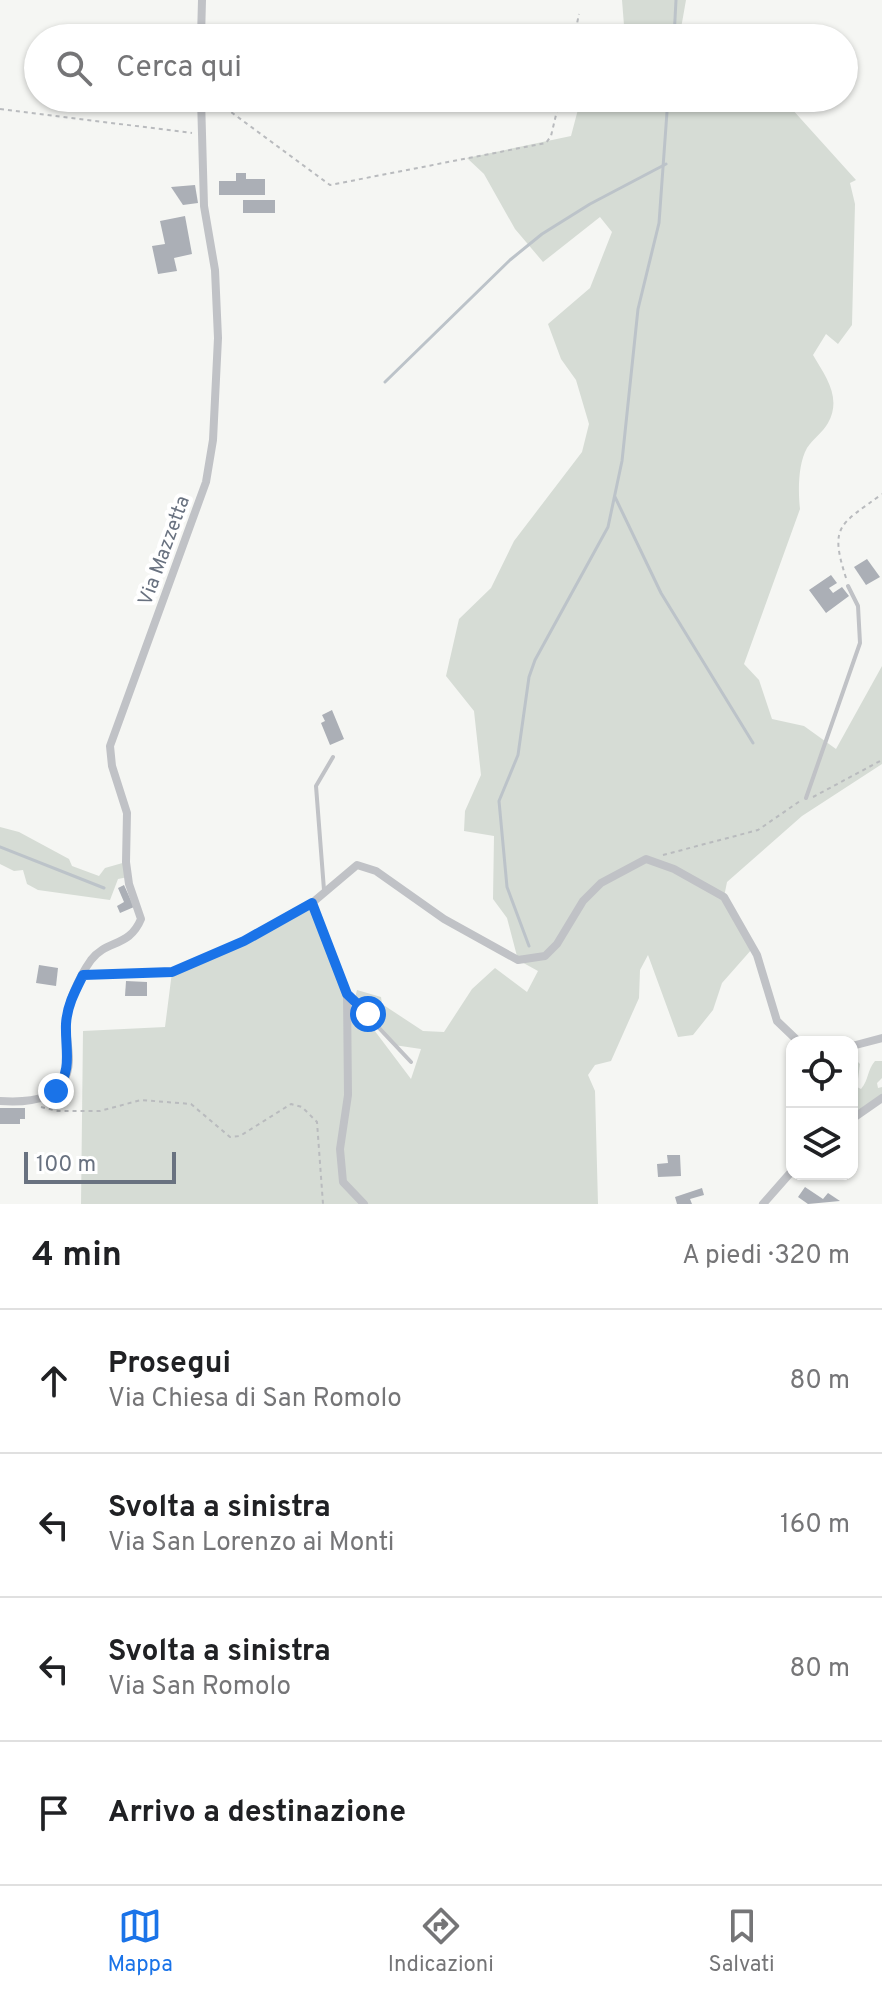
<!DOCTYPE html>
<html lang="it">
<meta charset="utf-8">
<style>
body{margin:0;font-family:Overpass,sans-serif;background:#f6f6f6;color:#202124}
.controls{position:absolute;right:24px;bottom:24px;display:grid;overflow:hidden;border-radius:16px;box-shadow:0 2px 6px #0004}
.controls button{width:72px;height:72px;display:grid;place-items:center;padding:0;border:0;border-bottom:2px solid #e0e0e0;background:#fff;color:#202124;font:40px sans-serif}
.scale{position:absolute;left:24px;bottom:20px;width:152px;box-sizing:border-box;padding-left:8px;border:4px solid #697280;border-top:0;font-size:22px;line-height:28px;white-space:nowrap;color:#697280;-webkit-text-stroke:6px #fff;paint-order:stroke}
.stop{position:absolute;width:24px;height:24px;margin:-18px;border:6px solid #1a73e8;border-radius:50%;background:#fff}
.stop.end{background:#1a73e8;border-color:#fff;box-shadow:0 2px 8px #0008}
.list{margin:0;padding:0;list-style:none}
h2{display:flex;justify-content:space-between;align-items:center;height:104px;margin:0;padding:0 32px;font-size:34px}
h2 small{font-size:26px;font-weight:400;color:#757577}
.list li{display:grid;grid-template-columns:52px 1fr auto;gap:24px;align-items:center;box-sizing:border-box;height:144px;padding:0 32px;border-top:2px solid #e0e0e0}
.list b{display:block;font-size:30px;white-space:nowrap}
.list p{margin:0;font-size:26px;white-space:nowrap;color:#757577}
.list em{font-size:26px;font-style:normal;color:#757577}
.icon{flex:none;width:44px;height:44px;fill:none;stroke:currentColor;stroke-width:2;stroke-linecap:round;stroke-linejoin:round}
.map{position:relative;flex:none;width:882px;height:1204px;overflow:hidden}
.search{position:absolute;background:#fff;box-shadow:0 2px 6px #0004;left:24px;right:24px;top:24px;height:88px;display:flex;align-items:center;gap:20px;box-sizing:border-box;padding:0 28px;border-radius:44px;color:#757577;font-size:30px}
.sheet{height:680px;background:#fff}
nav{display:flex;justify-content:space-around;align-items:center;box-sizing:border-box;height:112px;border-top:2px solid #e0e0e0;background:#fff;font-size:22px;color:#757577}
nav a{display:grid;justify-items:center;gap:4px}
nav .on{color:#1a73e8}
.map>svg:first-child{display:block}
</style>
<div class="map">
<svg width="882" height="1204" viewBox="0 0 882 1204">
<rect width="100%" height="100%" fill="#f5f6f3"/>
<g fill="#d6dcd5">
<polygon points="622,0 686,0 680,34 689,38 625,38"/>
<path d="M581,98H782L856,180L850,183L855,204L852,325L838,344L826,334L813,355C826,377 842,398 828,423C823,432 813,439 807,448C798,464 798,491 800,509L744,664L759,680L772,719L804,726L836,749L882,666V764L802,816L727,882L724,897L752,949L722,983L713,1010L693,1035L678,1037L648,955L640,970L639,998L611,1061L595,1065L588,1075L595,1091L598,1204H81L83,1031L165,1027L172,972L244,941L312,903L347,994L411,1079L421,1049L394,1045L354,1002L357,990L381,997L382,1004L423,1031L444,1032L472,989L495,968L527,992L538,971L518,960L507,918L493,899L494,836L464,831L465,811L481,775L474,711L446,676L459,619L491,588L514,541L582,452L589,424L576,380L561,359L548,324L590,288L612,232L600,217L543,262L515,229L484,174L467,158L571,136Z"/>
<polygon points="0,827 19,832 69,859 72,866 99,876 105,868 126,862 128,877 118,879 110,900 38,890 27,884 23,870 14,871 0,864"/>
<path d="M856,1060L860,1064L857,1087L861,1089C869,1080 867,1070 875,1061H882V1078L877,1083L878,1088L882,1087V1098L852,1119V1062Z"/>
</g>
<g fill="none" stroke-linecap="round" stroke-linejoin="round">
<g stroke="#bcc3c9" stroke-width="3">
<polyline points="674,38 676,0"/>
<polyline points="385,382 510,260 542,234 590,204 666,164"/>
<polyline points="615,497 661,593 753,743"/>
<polyline points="0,847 104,888"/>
<polyline points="529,946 507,887 499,801 518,755 529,677 535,660 608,527 622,461 638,309 659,223 668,98"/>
</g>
</g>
<g fill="#abafb6">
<polygon points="236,173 246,173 246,179 265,179 265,195 219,195 219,181 236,181"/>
<polygon points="195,185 198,203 183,205 171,187"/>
<rect x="243" y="200" width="32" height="13"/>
<polygon points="185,216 192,254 174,258 177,271 158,274 152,246 165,244 160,221"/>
<polygon points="867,559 880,577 866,585 854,567"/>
<polygon points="831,575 837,583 829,588 833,593 842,587 849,596 826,613 809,590"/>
<polygon points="332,710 344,739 330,745 321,723 325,721 322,715"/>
<polygon points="124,885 134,907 120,913 117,906 124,902 118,888"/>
<polygon points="39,965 58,968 56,986 36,983"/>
<polygon points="126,981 147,982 147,996 125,996"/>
<polygon points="0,1108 25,1108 25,1119 20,1119 20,1124 0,1124"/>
<polygon points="667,1155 680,1155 681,1176 658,1177 657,1164 668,1163"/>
<polygon points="805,1187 823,1199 828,1193 840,1201 808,1204 798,1197"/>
<polygon points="702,1188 704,1195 690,1199 692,1204 677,1204 675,1197"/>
</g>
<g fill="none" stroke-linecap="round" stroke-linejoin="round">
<g stroke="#b9bbbe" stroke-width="2" stroke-dasharray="4 4" stroke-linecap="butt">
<polyline points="574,38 579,14"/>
<polyline points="212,98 330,185 546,143 551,136 560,98"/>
<polyline points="0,109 192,133"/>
<path d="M846,578C829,525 840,525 882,494"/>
<polyline points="813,797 882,760"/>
<polyline points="663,855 758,830 800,801"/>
<polyline points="41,1107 58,1111 100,1111 141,1100 191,1104 230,1137 240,1136 291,1104 302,1107 317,1122 323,1204"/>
</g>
<g stroke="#c0c2c6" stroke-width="4">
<polyline points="806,798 860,643 858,606 848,586"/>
<polyline points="324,890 316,786 333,757"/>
<polyline points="349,996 411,1062"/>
</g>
<g stroke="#c0c2c6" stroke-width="8">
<polyline points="201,38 202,0"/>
<polyline points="312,903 347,994 348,1095 340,1149 343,1182 364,1204"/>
<polyline points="83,975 172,972 244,941 312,903 357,865 376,871 444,919 518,960 545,956 557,944 583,901 601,883 646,859 674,869 724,897 757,955 777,1021 799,1042"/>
<polyline points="852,1046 882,1038"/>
<path d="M0,1101C31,1103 68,1100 69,1060C69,1048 66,1035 66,1023C67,1003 79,977 91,960C107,939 129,948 141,919L129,884L126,862L127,813L112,766L110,746L206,482L213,440L218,338L215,270L204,206L201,98"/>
<polyline points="852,1119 882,1098"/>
<polyline points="763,1204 792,1171"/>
</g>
</g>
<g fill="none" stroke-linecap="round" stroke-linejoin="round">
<path stroke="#1a73e8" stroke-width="10" d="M56,1091C73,1069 65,1050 66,1024C67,1006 75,991 83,975L172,972L244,941L312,903L347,994L368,1014"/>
</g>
<g text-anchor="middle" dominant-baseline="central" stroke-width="8" stroke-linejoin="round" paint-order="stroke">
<g font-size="20" fill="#697280" stroke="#fff">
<text transform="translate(165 551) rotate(-70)">Via Mazzetta</text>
</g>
</g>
</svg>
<div class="controls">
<button><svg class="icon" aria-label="locate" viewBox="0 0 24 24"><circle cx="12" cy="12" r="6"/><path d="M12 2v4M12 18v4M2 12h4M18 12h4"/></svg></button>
<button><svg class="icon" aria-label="layers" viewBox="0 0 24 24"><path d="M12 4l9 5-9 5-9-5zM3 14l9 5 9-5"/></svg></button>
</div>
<div class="scale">100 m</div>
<div class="stop" style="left:368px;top:1014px"></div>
<div class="stop end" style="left:56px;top:1091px"></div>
<div class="search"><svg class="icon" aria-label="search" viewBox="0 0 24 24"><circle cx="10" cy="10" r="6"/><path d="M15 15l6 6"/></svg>Cerca qui</div>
</div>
<section class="sheet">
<h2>4 min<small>A piedi · 320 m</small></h2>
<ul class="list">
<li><svg class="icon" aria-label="ahead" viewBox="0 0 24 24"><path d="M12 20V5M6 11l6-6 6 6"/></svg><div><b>Prosegui</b><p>Via Chiesa di San Romolo</p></div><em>80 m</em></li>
<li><svg class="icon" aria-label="left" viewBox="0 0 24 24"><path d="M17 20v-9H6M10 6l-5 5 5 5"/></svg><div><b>Svolta a sinistra</b><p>Via San Lorenzo ai Monti</p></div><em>160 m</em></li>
<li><svg class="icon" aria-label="left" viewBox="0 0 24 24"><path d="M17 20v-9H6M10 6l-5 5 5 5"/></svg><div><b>Svolta a sinistra</b><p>Via San Romolo</p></div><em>80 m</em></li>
<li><svg class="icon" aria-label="arrive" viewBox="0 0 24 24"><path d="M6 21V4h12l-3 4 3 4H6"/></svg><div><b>Arrivo a destinazione</b></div></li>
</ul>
</section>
<nav>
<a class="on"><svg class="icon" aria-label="map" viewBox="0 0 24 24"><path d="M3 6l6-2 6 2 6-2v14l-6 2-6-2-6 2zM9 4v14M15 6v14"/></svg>Mappa</a>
<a><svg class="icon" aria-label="directions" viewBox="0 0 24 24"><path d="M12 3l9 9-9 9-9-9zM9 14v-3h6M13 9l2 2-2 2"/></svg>Indicazioni</a>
<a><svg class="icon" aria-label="saved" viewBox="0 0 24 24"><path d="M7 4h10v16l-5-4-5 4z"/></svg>Salvati</a>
</nav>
